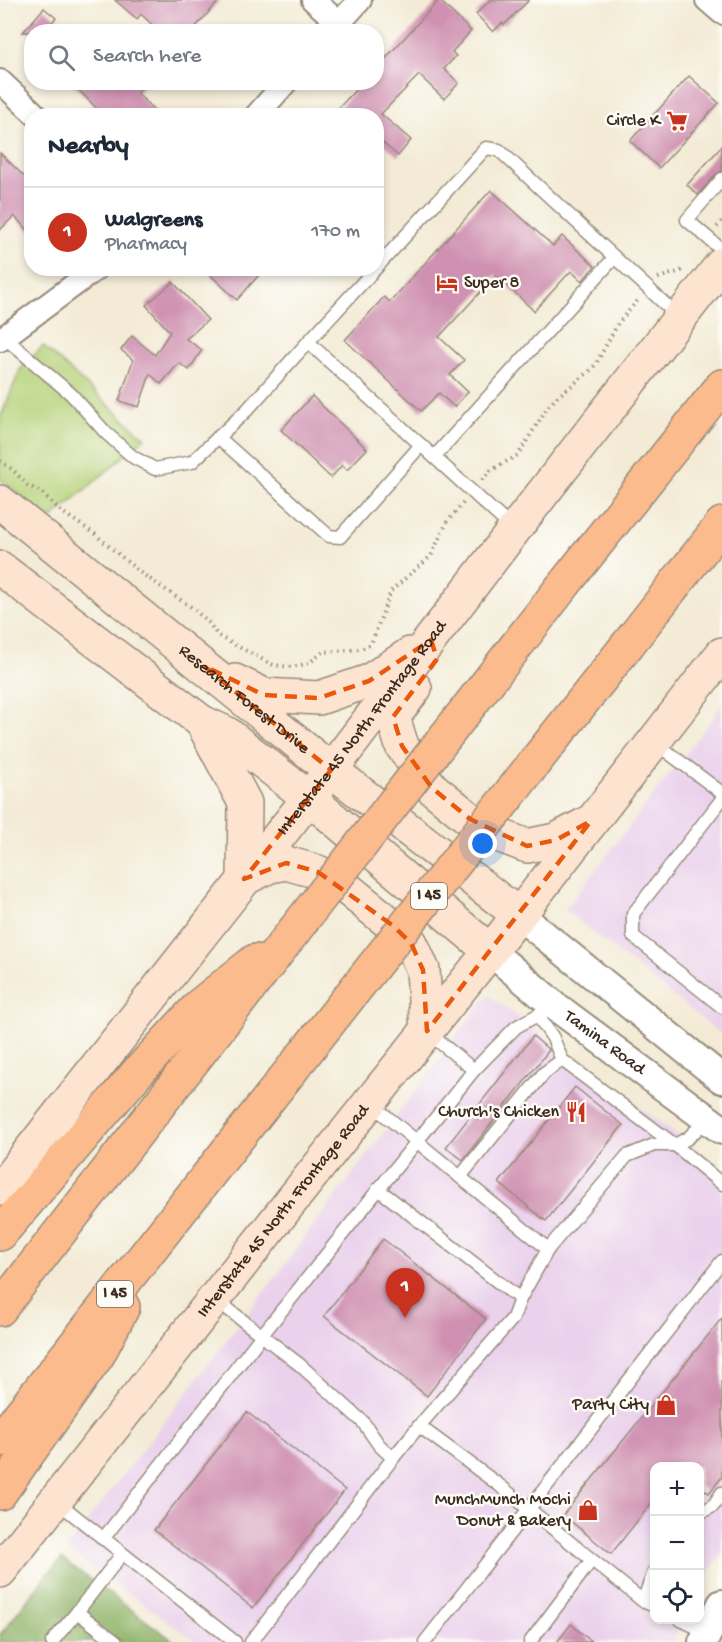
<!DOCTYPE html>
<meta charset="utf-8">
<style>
body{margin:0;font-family:"Gochi Hand",sans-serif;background:#f2f2f3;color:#1f2937}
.controls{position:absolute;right:18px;bottom:18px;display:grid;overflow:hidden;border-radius:12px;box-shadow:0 3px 9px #0003}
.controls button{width:54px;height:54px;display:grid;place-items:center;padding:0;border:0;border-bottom:2px solid #e0e1e3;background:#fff;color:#1f2937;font:30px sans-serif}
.you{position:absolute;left:483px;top:844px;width:21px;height:21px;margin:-15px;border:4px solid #fff;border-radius:50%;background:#1a73e8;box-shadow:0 0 0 9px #1a73e833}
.badge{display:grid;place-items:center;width:39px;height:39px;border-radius:50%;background:#c8321e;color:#fff;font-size:20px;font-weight:700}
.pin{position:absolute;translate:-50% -50px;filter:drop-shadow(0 2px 3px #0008)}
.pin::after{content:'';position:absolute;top:32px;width:21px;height:18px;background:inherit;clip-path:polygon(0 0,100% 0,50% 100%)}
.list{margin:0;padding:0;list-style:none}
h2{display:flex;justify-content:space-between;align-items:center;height:78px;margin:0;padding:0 24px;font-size:26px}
h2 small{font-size:20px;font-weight:400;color:#747a83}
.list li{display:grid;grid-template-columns:39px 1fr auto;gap:18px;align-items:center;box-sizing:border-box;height:90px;padding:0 24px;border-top:2px solid #e0e1e3}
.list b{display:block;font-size:22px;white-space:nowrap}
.list p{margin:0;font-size:20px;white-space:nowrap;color:#747a83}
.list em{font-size:20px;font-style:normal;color:#747a83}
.icon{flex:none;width:33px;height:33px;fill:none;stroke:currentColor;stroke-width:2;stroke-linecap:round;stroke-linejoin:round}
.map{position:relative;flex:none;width:722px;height:1642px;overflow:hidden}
.search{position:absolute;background:#fff;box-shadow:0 3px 9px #0003;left:24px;top:24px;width:360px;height:66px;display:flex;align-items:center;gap:15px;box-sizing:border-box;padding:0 21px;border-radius:24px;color:#747a83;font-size:22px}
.panel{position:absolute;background:#fff;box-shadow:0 3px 9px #0003;left:24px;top:108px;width:360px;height:168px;border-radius:24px}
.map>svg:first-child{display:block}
</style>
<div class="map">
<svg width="722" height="1642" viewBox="0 0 722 1642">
<rect width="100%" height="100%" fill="#fdfcf7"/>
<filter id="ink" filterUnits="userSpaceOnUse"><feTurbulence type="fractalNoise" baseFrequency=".0167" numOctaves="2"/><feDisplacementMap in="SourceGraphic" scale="12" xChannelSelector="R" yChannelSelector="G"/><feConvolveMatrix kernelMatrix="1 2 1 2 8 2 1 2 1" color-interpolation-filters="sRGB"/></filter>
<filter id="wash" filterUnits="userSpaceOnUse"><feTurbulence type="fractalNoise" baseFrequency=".008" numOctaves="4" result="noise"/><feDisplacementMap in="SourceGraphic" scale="24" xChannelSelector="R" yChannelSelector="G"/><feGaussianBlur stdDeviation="1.35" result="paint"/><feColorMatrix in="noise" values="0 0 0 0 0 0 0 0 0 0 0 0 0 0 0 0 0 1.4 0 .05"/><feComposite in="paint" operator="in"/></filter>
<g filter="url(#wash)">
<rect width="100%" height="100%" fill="#f3ebd6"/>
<g fill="#ead1ec">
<polygon points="722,706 722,1035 565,910"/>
<polygon points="488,995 722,1168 722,1553 700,1585 700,1466 654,1466 654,1620 682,1620 673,1642 197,1642 66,1549 251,1309"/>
</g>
<polygon fill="#b4d177" stroke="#787e4a" stroke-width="1.5" points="43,346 145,438 51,519 0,479 0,419 20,370"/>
<polygon fill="#8fb368" stroke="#656e43" stroke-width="1.5" points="62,1559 175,1642 0,1642 0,1635 44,1578"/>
<g id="blocks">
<g fill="#cf90b1">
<polygon points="115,0 220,0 191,32 160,32 141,14 137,19"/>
<polygon points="439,0 471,31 452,52 456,56 444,69 459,83 444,99 419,75 381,114 411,140 398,156 376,137 376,116 331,116 363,82 376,82 376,69"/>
<polygon points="490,0 529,0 504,25 502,23 493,32 476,14"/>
<polygon points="44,8 56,18 52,22 62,32 23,32"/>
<polygon points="689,76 719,103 659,168 630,141"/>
<polygon points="71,82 147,82 137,93 160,116 104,116"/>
<polygon points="722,146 722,171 716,174 698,195 687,185"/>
<polygon points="0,153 32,184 32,234 14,216 0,230"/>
<polygon points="491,190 553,246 562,236 595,266 582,281 571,271 534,311 496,275 439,337 464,360 450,375 468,392 454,407 439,393 421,411 345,340 384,297 390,302"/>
<polygon points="203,268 265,268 237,300"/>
<polygon points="173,282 208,320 186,339 202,350 189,370 179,363 161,384 150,374 139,407 119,401 133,360 121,350 132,336 155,355 170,332 146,305"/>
<polygon points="312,396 367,449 347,470 342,465 331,478 281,430"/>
<polygon points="533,1036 549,1050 463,1160 446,1147"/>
<polygon points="575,1087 623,1125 546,1221 499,1183"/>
<polygon points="383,1239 486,1319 427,1396 324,1316"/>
<polygon points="722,1318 722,1477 709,1493 699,1486 699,1467 654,1467 654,1500 611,1554 563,1515"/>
<polygon points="247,1412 345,1490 253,1608 154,1530"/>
<polygon points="571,1624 592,1642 557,1642"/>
</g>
</g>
</g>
<g filter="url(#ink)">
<use href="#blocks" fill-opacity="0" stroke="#978a7a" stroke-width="1.5"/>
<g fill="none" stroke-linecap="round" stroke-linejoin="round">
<defs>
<g id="service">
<polyline points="722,179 687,220 722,250"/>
<polyline points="376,268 486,148 499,150 680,318"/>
<polyline points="376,268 308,342 513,529"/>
<polyline points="5,338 71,394 106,433 133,457 155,469 192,462 247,410 308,342"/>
<polyline points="218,437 329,536 340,537 421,445"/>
<polyline points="434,457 614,258"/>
<polyline points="654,742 722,793"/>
<polyline points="722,799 633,914 633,936 722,1007"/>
<polyline points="538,1016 553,1038 562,1060 675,1145 722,1184"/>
<polyline points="427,1032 474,1070 516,1027 543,1012"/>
<polyline points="370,1103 548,1249 627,1156 654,1145 675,1145 688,1138 708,1119"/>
<polyline points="460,1177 544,1073 562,1060"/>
<polyline points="378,1189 520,1299"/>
<polyline points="215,1299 300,1365 363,1422 379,1445 393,1458 419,1426 499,1485 643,1601 654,1606"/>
<polyline points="419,1426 513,1318 520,1299 548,1249"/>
<polyline points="56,1501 235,1642"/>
<polyline points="700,1513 713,1506 722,1493"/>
<polyline points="103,1539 262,1335 474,1070"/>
<polyline points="643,1601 654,1572"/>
<polyline points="681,1620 707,1632"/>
<polyline points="52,1642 77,1612"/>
<polyline points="116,1642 77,1612 122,1554"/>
<polyline points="251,1642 393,1458"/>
<polyline points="425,1642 722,1261"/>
<polyline points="530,1642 591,1561"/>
</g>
<g id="minor">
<polyline points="313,0 339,23"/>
<polyline points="707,0 722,13"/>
<polyline points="331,32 360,0"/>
<polyline points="0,81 37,116"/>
<polyline points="256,116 286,82"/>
<polyline points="0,340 97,268"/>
</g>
<g id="tertiary">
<polyline points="519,915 722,1079"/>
<path id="s1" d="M490,951L555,1006L722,1130"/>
<polyline points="703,1642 722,1604"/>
</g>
<g id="secondary">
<path id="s2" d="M0,502L331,770L519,915"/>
<polyline points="0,568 202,722 226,733 309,798 490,951"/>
<polyline points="235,681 264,695 319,698 369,681 410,654"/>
<polyline points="415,688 393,717 402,746 432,788 470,819 498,835 527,846 556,840 588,823"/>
<polyline points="202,722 245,803 244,879 270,866 286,863 318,872 345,887 392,925 411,943 423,970 427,1031"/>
<path id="s3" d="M0,1189L331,770L514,530L722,264"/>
<path id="s4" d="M0,1571L292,1200L519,915L722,654"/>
</g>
<g id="motorway">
<polyline points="562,587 722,386"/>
<polyline points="629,643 722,524"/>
<polyline points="0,1234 138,1072 201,1004 255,961"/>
<polyline points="0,1309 294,931"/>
<polyline points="0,1440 229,1149"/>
<polyline points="0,1493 98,1355 123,1307"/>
</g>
</defs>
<use href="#service" stroke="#978a7a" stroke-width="15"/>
<use href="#minor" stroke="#978a7a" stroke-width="26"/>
<use href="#tertiary" stroke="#978a7a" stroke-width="32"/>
<use href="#secondary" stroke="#978a7a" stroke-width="36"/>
<use href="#motorway" stroke="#978a7a" stroke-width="36"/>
<g stroke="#978a7a" stroke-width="4" stroke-dasharray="1.5 4.5" stroke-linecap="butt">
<polyline points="717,227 722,221"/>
<polyline points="658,278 681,271 684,268"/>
<polyline points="0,461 13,470 27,485 41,492 62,512 95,534 138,571 191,607 209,623 218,636 273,665 293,667 309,663 323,652 361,649 371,644 391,591 431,556 447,522 464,502"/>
<polyline points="482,480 490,471 518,455 547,408 557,397 589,372 596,364 618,323 639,299"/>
</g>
<use href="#service" stroke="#fff" stroke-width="12"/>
<use href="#minor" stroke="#fff" stroke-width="22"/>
<use href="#tertiary" stroke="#fff" stroke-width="28"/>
<use href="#secondary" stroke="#fde4d1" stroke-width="33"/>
<use href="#motorway" stroke="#fbbb8d" stroke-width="33"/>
<defs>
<g id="motorway-bridge">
<polyline points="294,931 562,587"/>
<polyline points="229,1149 629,643"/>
</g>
</defs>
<use href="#motorway-bridge" stroke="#978a7a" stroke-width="36" stroke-linecap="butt"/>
<use href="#motorway-bridge" stroke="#fbbb8d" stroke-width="33"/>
</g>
</g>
<path fill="none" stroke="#e8590c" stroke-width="4.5" stroke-dasharray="12 8" stroke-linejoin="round" d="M431,640L437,659L393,717L402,746L432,788L470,819L527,846L556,840L591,821L427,1031L423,970L411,943L392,925L318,872L286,863L244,879L331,770L204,666L264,695L319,698L369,681Z"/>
<defs>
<symbol id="supermarket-bare" viewBox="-9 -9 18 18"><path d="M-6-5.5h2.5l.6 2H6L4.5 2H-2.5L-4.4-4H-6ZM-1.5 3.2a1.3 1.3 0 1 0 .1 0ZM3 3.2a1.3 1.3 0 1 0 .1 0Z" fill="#c8321e" stroke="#fdfcf7" stroke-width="2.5" paint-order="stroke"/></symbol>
<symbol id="hotel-bare" viewBox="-9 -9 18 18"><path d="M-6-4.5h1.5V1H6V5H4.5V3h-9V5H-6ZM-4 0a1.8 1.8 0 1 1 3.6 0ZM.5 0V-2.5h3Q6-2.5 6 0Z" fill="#c8321e" stroke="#fdfcf7" stroke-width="2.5" paint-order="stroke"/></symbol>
<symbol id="restaurant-bare" viewBox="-9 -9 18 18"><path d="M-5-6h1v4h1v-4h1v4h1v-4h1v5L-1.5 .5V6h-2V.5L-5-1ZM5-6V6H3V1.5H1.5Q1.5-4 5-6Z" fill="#c8321e" stroke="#fdfcf7" stroke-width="2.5" paint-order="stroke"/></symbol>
<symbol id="shop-bare" viewBox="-9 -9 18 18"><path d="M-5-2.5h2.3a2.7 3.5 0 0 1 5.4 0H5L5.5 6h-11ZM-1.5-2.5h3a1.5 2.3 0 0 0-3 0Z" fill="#c8321e" stroke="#fdfcf7" stroke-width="2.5" paint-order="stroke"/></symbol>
</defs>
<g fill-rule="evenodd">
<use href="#supermarket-bare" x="662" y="106" width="30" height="30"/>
<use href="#hotel-bare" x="432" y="268" width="30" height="30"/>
<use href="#restaurant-bare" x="561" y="1097" width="30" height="30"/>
<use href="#shop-bare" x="651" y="1390" width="30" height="30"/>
<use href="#shop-bare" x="573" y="1495" width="30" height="30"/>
</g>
<g text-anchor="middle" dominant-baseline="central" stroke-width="5" stroke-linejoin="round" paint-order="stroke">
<g fill="#fdfcf7" stroke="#75695f" stroke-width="1.5">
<rect x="411" y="883" width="36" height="26" rx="4.5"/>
<rect x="97" y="1281" width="36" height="26" rx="4.5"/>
</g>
<g font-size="16" font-weight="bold" fill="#3b2a1e">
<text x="429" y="896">I 45</text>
<text x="115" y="1294">I 45</text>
</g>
<g font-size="18" fill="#3b2a1e" stroke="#fdfcf7" text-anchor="end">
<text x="660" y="121">Circle K</text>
<text x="464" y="283" text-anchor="start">Super 8</text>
<text x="559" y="1112">Church's Chicken</text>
<text x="649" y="1405">Party City</text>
<text x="571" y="1500">MunchMunch Mochi<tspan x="571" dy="21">Donut &amp; Bakery</tspan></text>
</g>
<g font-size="18" fill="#3b2a1e" stroke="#fdfcf7">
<text stroke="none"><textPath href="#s2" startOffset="314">Research Forest Drive</textPath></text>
<text stroke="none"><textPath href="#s3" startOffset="586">Interstate 45 North Frontage Road</textPath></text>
<text stroke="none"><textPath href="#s1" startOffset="147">Tamina Road</textPath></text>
<text stroke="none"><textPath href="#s4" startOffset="458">Interstate 45 North Frontage Road</textPath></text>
</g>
</g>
</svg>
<div class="controls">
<button>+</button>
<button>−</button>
<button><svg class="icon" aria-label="locate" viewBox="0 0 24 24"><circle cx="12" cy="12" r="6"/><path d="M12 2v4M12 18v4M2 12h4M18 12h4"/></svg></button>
</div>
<div class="you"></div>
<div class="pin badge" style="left:405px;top:1318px">1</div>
<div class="search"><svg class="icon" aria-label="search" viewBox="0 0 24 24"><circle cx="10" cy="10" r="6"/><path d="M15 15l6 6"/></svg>Search here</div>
<section class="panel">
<h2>Nearby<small></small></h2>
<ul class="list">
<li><span class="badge">1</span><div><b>Walgreens</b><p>Pharmacy</p></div><em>170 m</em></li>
</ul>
</section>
</div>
